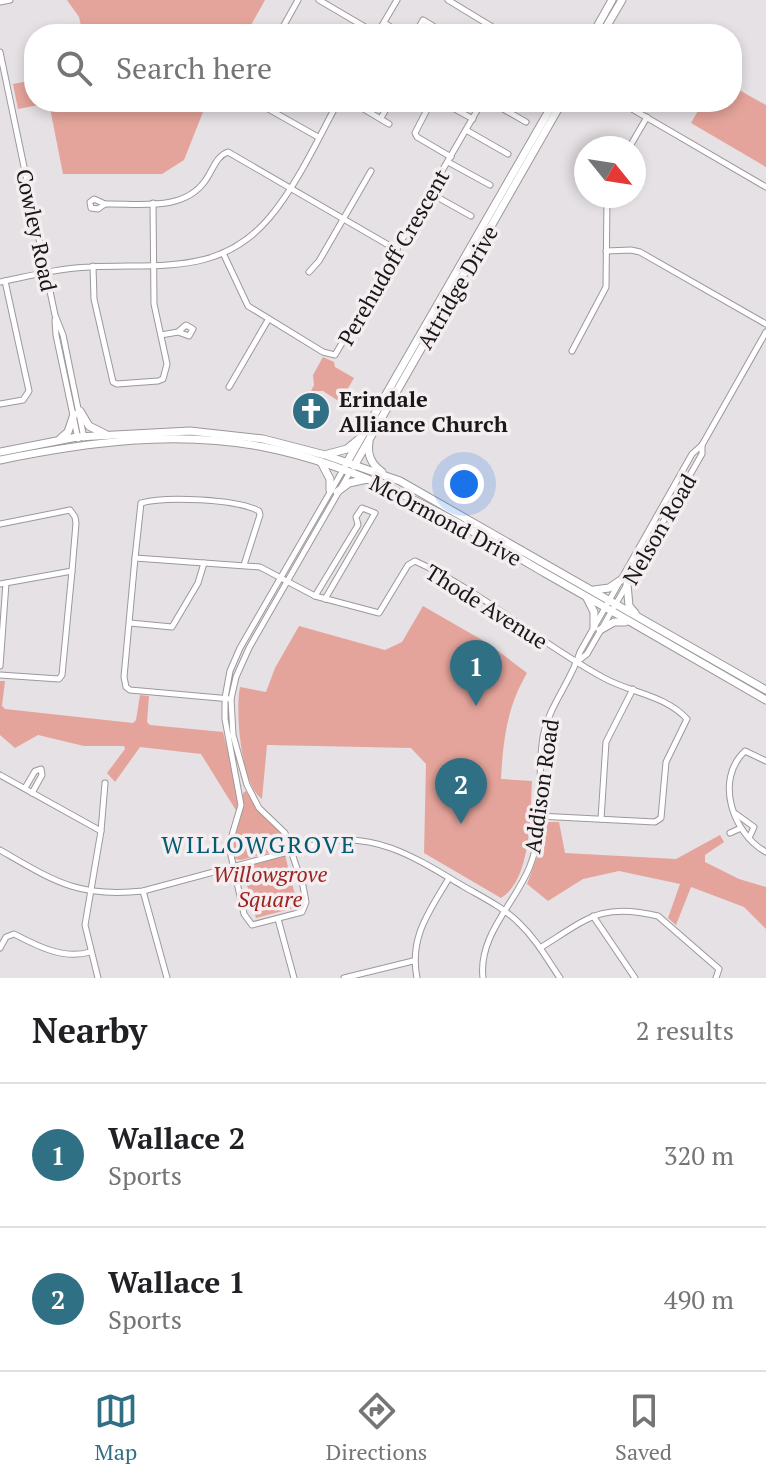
<!DOCTYPE html>
<style>
body{margin:0;font-family:"PT Serif",serif;background:#f2f2f2;color:#202124}
.compass{position:absolute;left:574px;top:136px;width:72px;height:72px;border-radius:50%;background:#fff;box-shadow:0 4px 12px #0003;rotate:120deg}
.you{position:absolute;left:464px;top:484px;width:28px;height:28px;margin:-20px;border:6px solid #fff;border-radius:50%;background:#1a73e8;box-shadow:0 0 0 12px #1a73e833}
.badge{display:grid;place-items:center;width:52px;height:52px;border-radius:50%;background:#307084;color:#fff;font-size:26px;font-weight:700}
.pin{position:absolute;translate:-50% -66px;filter:drop-shadow(0 2px 4px #0008)}
.pin::after{content:'';position:absolute;top:42px;width:28px;height:24px;background:inherit;clip-path:polygon(0 0,100% 0,50% 100%)}
.list{margin:0;padding:0;list-style:none}
h2{display:flex;justify-content:space-between;align-items:center;height:104px;margin:0;padding:0 32px;font-size:34px}
h2 small{font-size:26px;font-weight:400;color:#757577}
.list li{display:grid;grid-template-columns:52px 1fr auto;gap:24px;align-items:center;box-sizing:border-box;height:144px;padding:0 32px;border-top:2px solid #e0e0e0}
.list b{display:block;font-size:30px;white-space:nowrap}
.list p{margin:0;font-size:26px;white-space:nowrap;color:#757577}
.list em{font-size:26px;font-style:normal;color:#757577}
.icon{flex:none;width:44px;height:44px;fill:none;stroke:currentColor;stroke-width:2;stroke-linecap:round;stroke-linejoin:round}
.map{position:relative;flex:none;width:766px;height:978px;overflow:hidden}
.search{position:absolute;background:#fff;box-shadow:0 4px 12px #0003;left:24px;right:24px;top:24px;height:88px;display:flex;align-items:center;gap:20px;box-sizing:border-box;padding:0 28px;border-radius:32px;color:#757577;font-size:30px}
.sheet{height:392px;background:#fff}
nav{display:flex;justify-content:space-around;align-items:center;box-sizing:border-box;height:112px;border-top:2px solid #e0e0e0;background:#fff;font-size:22px;color:#757577}
nav a{display:grid;justify-items:center;gap:4px}
nav .on{color:#307084}
.map>svg:first-child{display:block}
</style>
<div class="map">
<svg width="766" height="978" viewBox="0 0 766 978">
<rect width="100%" height="100%" fill="#e6e1e4"/>
<g fill="#e5a49b">
<polygon points="67,0 265,0 246,34 83,34 79,17"/>
<polygon points="34,80 34,102 207,102 184,160 162,174 63,174 49,103 18,109 13,84"/>
<polygon points="732,86 766,105 766,167 691,123 703,102 732,102"/>
<polygon points="323,357 334,362 335,367 354,378 340,402 323,391 311,391 314,385 313,375"/>
<path d="M423,606L489,644L527,673C507,707 503,740 501,779L532,781C530,813 532,879 501,898L424,853L426,764L411,748L267,745L262,799C241,786 235,711 240,687L266,692L275,668L299,626L385,650L402,642Z"/>
<polygon points="0,681 5,681 2,706 5,709 133,723 136,720 140,695 149,696 147,722 150,725 223,732 237,788 237,812 201,754 140,747 115,782 107,773 125,749 124,746 84,746 38,735 15,748 0,735"/>
<path d="M246,791L257,808L280,829L286,846L283,849L241,860L235,859C229,837 243,816 243,793Z"/>
<polygon points="545,822 559,822 565,853 676,859 720,835 724,842 705,855 705,862 739,879 766,887 766,929 744,907 691,887 676,925 668,918 680,884 619,871 583,879 548,901 527,884 539,852 541,825"/>
<polygon points="285,855 298,907 256,918 242,867"/>
</g>
<g fill="none" stroke-linecap="round" stroke-linejoin="round">
<defs>
<g id="minor">
<polyline points="319,0 377,34 397,0"/>
<polyline points="448,0 504,34"/>
<polyline points="0,2 10,0"/>
<polyline points="384,23 403,34"/>
<polyline points="279,34 298,0"/>
<polyline points="415,34 423,20 446,34"/>
<polyline points="0,52 55,315 63,335 84,438"/>
<polyline points="256,102 318,137"/>
<polyline points="352,102 389,124"/>
<polyline points="431,102 415,133 417,137 451,157"/>
<polyline points="442,102 473,119"/>
<polyline points="491,102 526,122"/>
<polyline points="620,102 766,187"/>
<polyline points="381,118 390,102"/>
<polyline points="466,130 508,154"/>
<polyline points="629,148 647,117"/>
<polyline points="448,162 490,185"/>
<polyline points="430,193 471,216"/>
<polygon points="94,199 105,204 98,209 91,208 90,202"/>
<path d="M105,204C139,203 183,212 205,181C213,170 216,156 228,152L397,250"/>
<polyline points="606,251 631,250 640,252 766,324"/>
<polyline points="223,253 248,306 323,352 335,355 482,102"/>
<polyline points="93,266 94,299 113,382 117,384 158,381 163,379 167,364 154,304 153,203"/>
<polyline points="309,272 319,261 371,171"/>
<path d="M0,282C29,276 60,268 90,267C158,263 220,277 270,217C297,185 318,139 338,102"/>
<polyline points="55,320 56,335 78,439"/>
<polyline points="161,335 178,332 189,336 193,329 186,325 178,332"/>
<polyline points="572,351 606,287 607,196"/>
<polyline points="229,387 268,320"/>
<polyline points="0,404 23,400 29,391 5,281"/>
<polyline points="343,470 240,648 230,671 225,698 225,719 241,805 230,842 230,851 244,914 252,925 302,912 306,902 303,886 285,833 259,808 247,785 233,735 231,699 236,677 249,648 350,472"/>
<polyline points="0,524 70,510 75,517 76,523 72,571"/>
<path d="M135,558L141,503C165,496 237,499 259,511L260,515L244,565"/>
<polyline points="0,584 72,571 62,675 59,679 0,675"/>
<polyline points="315,596 358,525 356,517 362,508 375,513 325,599"/>
<polyline points="130,623 172,627 198,583 204,563"/>
<polyline points="578,661 587,654 702,454 702,445"/>
<polyline points="0,666 6,583"/>
<path d="M231,699L130,690L126,687L124,677L135,558L260,567L315,596L379,613L408,565L415,561C483,592 539,643 604,678C631,693 665,695 687,719L666,762L661,818L655,822L538,816"/>
<path d="M766,761L745,751C714,780 733,834 766,852"/>
<polyline points="0,775 101,831 85,925 98,978"/>
<polyline points="25,788 35,771 41,769 42,775 32,793"/>
<polyline points="736,814 754,827 749,838"/>
<polyline points="601,819 606,742 633,689"/>
<polyline points="101,831 105,783"/>
<polyline points="730,833 741,828"/>
<path d="M0,850C54,881 78,898 143,891L325,842C378,832 419,860 463,886C482,897 503,907 519,923C536,939 547,959 560,978"/>
<polyline points="143,891 167,978"/>
<polyline points="593,916 635,978"/>
<polyline points="278,919 294,978"/>
<path d="M0,948L6,937L14,934C37,946 64,960 90,952"/>
<path d="M540,948C587,919 601,902 658,916L719,969L716,978"/>
<polyline points="344,978 413,961"/>
<path d="M417,978C409,937 429,912 449,878"/>
<path d="M483,978C478,935 515,904 530,866C546,826 536,779 543,737C549,705 571,682 580,652L692,454L702,445L766,332"/>
</g>
<g id="major">
<polyline points="593,34 612,0"/>
<polyline points="602,34 622,0"/>
<polyline points="80,411 89,426 105,434"/>
<polyline points="60,439 68,432 74,414"/>
<path d="M369,442C367,455 371,464 382,472"/>
<polyline points="0,452 77,437 190,431 263,439 325,455 400,481 766,690"/>
<polyline points="328,454 347,449 359,439"/>
<path d="M0,460C88,442 175,430 264,447C367,467 456,521 545,573C619,615 692,657 766,700"/>
<polyline points="321,462 330,479 330,490"/>
<polyline points="346,464 554,102"/>
<polyline points="354,466 562,102"/>
<polyline points="337,492 349,483 367,479"/>
<polyline points="627,584 629,606 635,613"/>
<polyline points="594,590 609,588 621,580"/>
<polyline points="587,598 594,612 594,627"/>
<polyline points="600,630 614,622 625,622"/>
</g>
</defs>
<use href="#minor" stroke="#9d989b" stroke-width="7"/>
<use href="#major" stroke="#9d989b" stroke-width="9"/>
<use href="#minor" stroke="#fff" stroke-width="5"/>
<use href="#major" stroke="#fff" stroke-width="7"/>
</g>
<defs>
<symbol id="church-disc" viewBox="-11 -11 22 22"><circle r="9.5" fill="#307084" stroke="#f4eef1"/><path d="M-1.2-6h2.4v3.5h3.3v2.4h-3.3V6h-2.4V-.1h-3.3v-2.4h3.3Z" fill="#fff"/></symbol>
</defs>
<g fill-rule="evenodd">
<use href="#church-disc" x="289" y="389" width="44" height="44"/>
</g>
<g text-anchor="middle" dominant-baseline="central" stroke-width="7" stroke-linejoin="round" paint-order="stroke">
<g font-size="22" fill="#191718" stroke="#f4eef1">
<text transform="translate(37 230) rotate(78)">Cowley Road</text>
<text transform="translate(393 257) rotate(-60)">Perehudoff Crescent</text>
<text transform="translate(457 287) rotate(-60)">Attridge Drive</text>
<text transform="translate(446 520) rotate(28)">McOrmond Drive</text>
<text transform="translate(659 529) rotate(-60)">Nelson Road</text>
<text transform="translate(487 606) rotate(32)">Thode Avenue</text>
<text transform="translate(541 786) rotate(-82)">Addison Road</text>
</g>
<g font-size="22" font-weight="bold" fill="#191718" stroke="#f4eef1" text-anchor="start">
<text x="339" y="398">Erindale<tspan x="339" dy="25">Alliance Church</tspan></text>
</g>
<g font-size="22" font-style="italic" fill="#9c2320" stroke="#f4eef1">
<text x="270" y="873">Willowgrove<tspan x="270" dy="25">Square</tspan></text>
</g>
<g font-size="24" letter-spacing="2" fill="#045b72" stroke="#f4eef1">
<text x="259" y="844">WILLOWGROVE</text>
</g>
</g>
</svg>
<svg class="compass" viewBox="-18 -18 36 36"><path d="M0-13l5 13h-10z" fill="#e53935"/><path d="M0 13l5-13h-10z" fill="#757577"/></svg>
<div class="you"></div>
<div class="pin badge" style="left:476px;top:706px">1</div>
<div class="pin badge" style="left:461px;top:824px">2</div>
<div class="search"><svg class="icon" aria-label="search" viewBox="0 0 24 24"><circle cx="10" cy="10" r="6"/><path d="M15 15l6 6"/></svg>Search here</div>
</div>
<section class="sheet">
<h2>Nearby<small>2 results</small></h2>
<ul class="list">
<li><span class="badge">1</span><div><b>Wallace 2</b><p>Sports</p></div><em>320 m</em></li>
<li><span class="badge">2</span><div><b>Wallace 1</b><p>Sports</p></div><em>490 m</em></li>
</ul>
</section>
<nav>
<a class="on"><svg class="icon" aria-label="map" viewBox="0 0 24 24"><path d="M3 6l6-2 6 2 6-2v14l-6 2-6-2-6 2zM9 4v14M15 6v14"/></svg>Map</a>
<a><svg class="icon" aria-label="directions" viewBox="0 0 24 24"><path d="M12 3l9 9-9 9-9-9zM9 14v-3h6M13 9l2 2-2 2"/></svg>Directions</a>
<a><svg class="icon" aria-label="saved" viewBox="0 0 24 24"><path d="M7 4h10v16l-5-4-5 4z"/></svg>Saved</a>
</nav>
